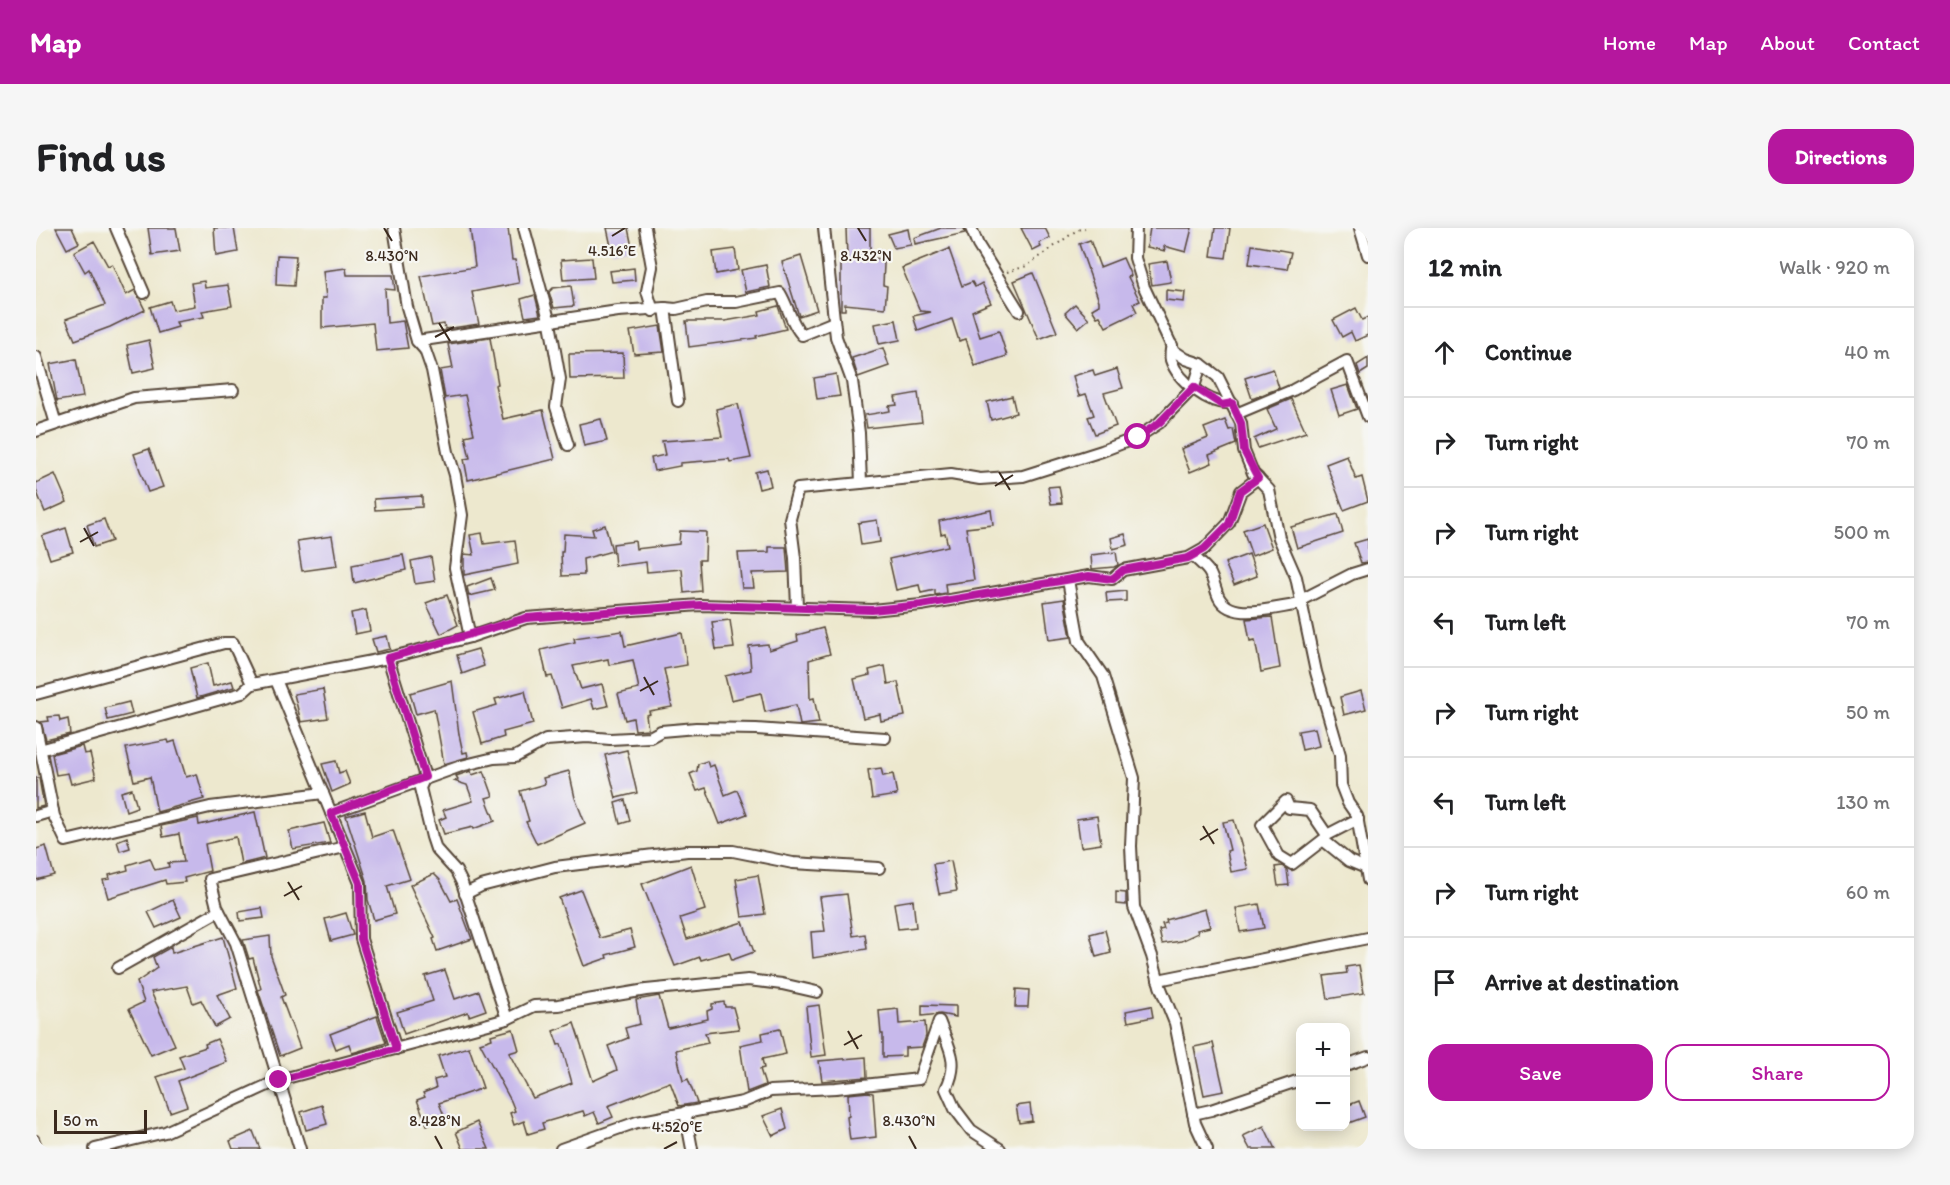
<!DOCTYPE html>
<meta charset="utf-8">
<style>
body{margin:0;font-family:Itim,sans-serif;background:#f6f6f6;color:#202124}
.controls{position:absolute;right:18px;bottom:18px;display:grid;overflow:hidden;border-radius:12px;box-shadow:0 3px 15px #0003}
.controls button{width:54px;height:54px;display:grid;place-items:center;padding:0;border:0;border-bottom:2px solid #e0e0e0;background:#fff;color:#202124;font:30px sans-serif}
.scale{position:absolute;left:18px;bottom:15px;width:93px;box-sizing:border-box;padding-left:6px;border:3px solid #3b2a1e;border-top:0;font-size:16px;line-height:21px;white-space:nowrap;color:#3b2a1e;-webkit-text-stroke:4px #f6f6f2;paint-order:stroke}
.stop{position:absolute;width:18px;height:18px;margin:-14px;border:4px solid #b5179e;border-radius:50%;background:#fff}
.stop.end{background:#b5179e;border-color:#fff;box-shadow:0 2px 6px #0008}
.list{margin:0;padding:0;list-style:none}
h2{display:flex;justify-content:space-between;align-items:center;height:78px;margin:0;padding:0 24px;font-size:26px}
h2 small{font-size:20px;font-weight:400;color:#757577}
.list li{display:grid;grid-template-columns:39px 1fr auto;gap:18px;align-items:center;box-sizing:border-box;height:90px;padding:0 24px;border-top:2px solid #e0e0e0}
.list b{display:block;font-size:22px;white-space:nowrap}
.list em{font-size:20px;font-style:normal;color:#757577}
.actions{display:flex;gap:12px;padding:18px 24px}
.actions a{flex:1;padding:14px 0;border:2px solid #b5179e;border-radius:18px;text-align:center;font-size:21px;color:#b5179e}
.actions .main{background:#b5179e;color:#fff}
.icon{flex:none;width:33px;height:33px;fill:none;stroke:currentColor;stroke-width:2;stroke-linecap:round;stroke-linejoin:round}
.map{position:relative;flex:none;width:1332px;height:921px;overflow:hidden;border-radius:18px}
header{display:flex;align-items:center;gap:36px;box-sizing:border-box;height:84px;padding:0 30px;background:#b5179e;color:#fff}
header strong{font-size:28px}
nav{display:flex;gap:33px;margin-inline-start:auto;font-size:21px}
.intro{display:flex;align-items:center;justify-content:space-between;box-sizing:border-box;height:144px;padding:0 36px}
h1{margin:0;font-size:42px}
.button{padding:15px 27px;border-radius:18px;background:#b5179e;color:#fff;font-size:21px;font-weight:700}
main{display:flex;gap:36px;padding:0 36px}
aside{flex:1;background:#fff;border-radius:18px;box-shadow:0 3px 15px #0003}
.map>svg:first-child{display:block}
</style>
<header>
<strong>Map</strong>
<nav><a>Home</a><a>Map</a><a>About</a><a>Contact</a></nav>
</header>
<div class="intro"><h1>Find us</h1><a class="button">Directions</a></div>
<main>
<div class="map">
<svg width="1332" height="921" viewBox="0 0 1332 921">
<rect width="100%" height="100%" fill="#f6f6f2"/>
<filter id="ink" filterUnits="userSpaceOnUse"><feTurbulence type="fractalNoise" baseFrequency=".0167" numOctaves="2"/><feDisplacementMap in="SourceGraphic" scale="12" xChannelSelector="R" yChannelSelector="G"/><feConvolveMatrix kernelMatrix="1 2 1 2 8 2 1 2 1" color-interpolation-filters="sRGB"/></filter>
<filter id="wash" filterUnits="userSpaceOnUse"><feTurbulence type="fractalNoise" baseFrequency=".008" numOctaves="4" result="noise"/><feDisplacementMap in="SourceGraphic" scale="24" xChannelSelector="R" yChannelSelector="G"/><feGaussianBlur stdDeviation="1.35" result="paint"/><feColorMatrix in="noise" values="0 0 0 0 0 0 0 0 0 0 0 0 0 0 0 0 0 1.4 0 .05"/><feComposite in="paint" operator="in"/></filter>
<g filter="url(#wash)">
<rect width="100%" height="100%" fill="#ede8ce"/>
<g id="blocks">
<g fill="#c7b9eb">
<polygon points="20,0 36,0 43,15 31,21"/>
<polygon points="112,0 140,0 144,23 116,27"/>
<polygon points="178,0 198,0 202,24 180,28"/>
<polygon points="434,0 472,0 476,32 479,32 483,55 436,64 443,96 409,101 408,96 396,98 385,48 439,39"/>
<polygon points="571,0 592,0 596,19 576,23"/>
<polygon points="810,0 834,0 834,30 847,31 848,36 847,57 851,58 849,80 809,76 809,82 805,82 805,29 811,29"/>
<polygon points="905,0 928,0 929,5 879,16 878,10"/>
<polygon points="985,0 1009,0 1014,10 1003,15 1005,19 997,23"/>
<polygon points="1114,0 1156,0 1150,24 1128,18 1129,23 1111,19"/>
<polygon points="1179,0 1194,0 1190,30 1175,28"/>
<polygon points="872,1 875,17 858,20 852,6"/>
<polygon points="1054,12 1064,39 1087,30 1095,48 1092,49 1104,73 1097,76 1101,84 1070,99 1064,88 1061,89 1056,81 1063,77 1063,73 1043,16"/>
<polygon points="58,13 72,38 76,36 90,67 99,62 109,82 74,99 39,112 30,91 69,77 53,41 49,44 38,24"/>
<polygon points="1216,17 1255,24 1251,41 1213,36"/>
<polygon points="699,21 702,42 680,46 677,24"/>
<polygon points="913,21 926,58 936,54 939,59 946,55 955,75 936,83 944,109 963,103 971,128 939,138 930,111 923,113 916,91 882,103 877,88 895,84 884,83 866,40"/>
<polygon points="241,27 260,28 258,58 240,57"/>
<polygon points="765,28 781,82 763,88 746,34"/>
<polygon points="556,30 558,50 527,52 525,32"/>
<polygon points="1131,33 1135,54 1116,57 1112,36"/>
<polygon points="730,37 734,59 710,64 705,42"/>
<polygon points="310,40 311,47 357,47 359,62 349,61 351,95 367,93 372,120 340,123 337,95 286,100 286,70 290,70 287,43"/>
<polygon points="598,40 599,52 576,54 574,43"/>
<polygon points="997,45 1021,104 1003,111 978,53"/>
<polygon points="168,53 169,60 192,57 196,78 166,83 168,89 140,94 142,99 122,105 114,79 134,73 137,82 159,78 155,55"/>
<polygon points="535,58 538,78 518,80 513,64 517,60"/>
<polygon points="1130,62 1149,64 1148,74 1130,72"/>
<polygon points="499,67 504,87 489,89 485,71"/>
<polygon points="1039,76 1053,91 1042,100 1029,85"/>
<polygon points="742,78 750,101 720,108 721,110 653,119 650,93 689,93 724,87 723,83"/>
<polygon points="1320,80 1326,92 1332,89 1332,107 1319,113 1315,104 1306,109 1297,92"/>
<polygon points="860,92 864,112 843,116 839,96"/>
<polygon points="624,98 628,124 598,126 594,103"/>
<polygon points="454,110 462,156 459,157 467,191 507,182 519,231 432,252 428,231 434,230 429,208 438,206 429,167 409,170 404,142 417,140 412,116"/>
<polygon points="113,112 119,140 97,145 91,117"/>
<polygon points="847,120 853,138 822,149 816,130"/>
<polygon points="587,125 588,150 534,151 533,126"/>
<polygon points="1332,130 1332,141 1324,146 1321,137"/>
<polygon points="40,131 47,169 21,173 14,136"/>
<polygon points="1081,141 1087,160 1068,165 1080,198 1059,206 1052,189 1058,187 1050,166 1043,168 1037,148 1057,142 1059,148"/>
<polygon points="1237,141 1243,160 1216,171 1209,150"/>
<polygon points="800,146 804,168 781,171 778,150"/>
<polygon points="1312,157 1321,181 1303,187 1295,162"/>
<polygon points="882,165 886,194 831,200 829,187 854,183 853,178 861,177 859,169"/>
<polygon points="976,168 980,185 955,192 951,174"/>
<polygon points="1255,171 1270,204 1222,220 1218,211 1240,201 1231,181"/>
<polygon points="702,176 715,230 694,234 693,231 644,235 644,238 618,243 615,230 629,227 626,213 686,209 680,181"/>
<polygon points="565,191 571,213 548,218 543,196"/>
<polygon points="1189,192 1193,202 1197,201 1200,216 1173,227 1176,235 1154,244 1145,221 1172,210 1168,200"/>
<polygon points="113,221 127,259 112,264 98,226"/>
<polygon points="1311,228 1320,251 1326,249 1332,273 1308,282 1290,236"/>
<polygon points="731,241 735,258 723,261 719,244"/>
<polygon points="19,246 31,274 9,284 0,262 0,255"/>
<polygon points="1023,258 1026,275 1015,276 1012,259"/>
<polygon points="386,268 386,279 339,282 338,271"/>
<polygon points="955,282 957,297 930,300 938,352 909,356 910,365 899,367 899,362 885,365 883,357 860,362 853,331 912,318 909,305 905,306 903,293"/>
<polygon points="1302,286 1307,305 1261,320 1255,299"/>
<polygon points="68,291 76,313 58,319 51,297"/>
<polygon points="841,292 844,314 825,317 822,295"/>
<polygon points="1227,295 1236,320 1216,328 1207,302"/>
<polygon points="569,297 576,323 547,331 548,347 526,348 525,324 527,324 528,306 558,308 556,301"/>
<polygon points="30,300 37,324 14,331 6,308"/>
<polygon points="644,303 670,304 669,332 663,332 665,363 648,365 646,341 611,344 610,334 579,338 577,316 599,313 600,321 643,316"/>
<polygon points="446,305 448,316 479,312 482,336 428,347 428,326 438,327 434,307"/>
<polygon points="1089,306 1092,317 1077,321 1075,310"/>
<polygon points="296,308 301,338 266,343 261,313"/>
<polygon points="1332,311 1332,334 1325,335 1318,315"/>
<polygon points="733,319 750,319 752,344 716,345 718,360 706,360 702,325 733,324"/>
<polygon points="1080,324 1082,337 1078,339 1056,341 1055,327"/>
<polygon points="1213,326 1221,348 1198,357 1189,335"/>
<polygon points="367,327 370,342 318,355 316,337"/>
<polygon points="395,329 399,353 379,356 375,333"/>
<polygon points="455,350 459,362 433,368 431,359"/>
<polygon points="1090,363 1090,373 1071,374 1070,365"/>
<polygon points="411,367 422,397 405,406 390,375"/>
<polygon points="1028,371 1035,409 1013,412 1008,374"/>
<polygon points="330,382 334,403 319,406 315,385"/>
<polygon points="1236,389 1244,440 1225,444 1219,412 1214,413 1210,391"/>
<polygon points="694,392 698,420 680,422 676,394"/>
<polygon points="787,400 794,426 773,432 774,471 778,470 783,495 764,497 760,477 729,484 725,465 695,472 689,448 715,442 713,418 732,416 733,422 762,413 761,407"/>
<polygon points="586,403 589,418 646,405 651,437 628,441 636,479 613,483 614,486 610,487 612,501 599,502 597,490 589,492 582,466 603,461 597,432 573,437 572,431 537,438 545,461 566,456 572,478 558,481 555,471 526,480 516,448 511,449 505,422 539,414 538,410"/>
<polygon points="351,408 354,421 340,424 336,411"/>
<polygon points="442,421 448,438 426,446 421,427"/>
<polygon points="172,435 177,458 196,453 198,459 161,470 154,440"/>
<polygon points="849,438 852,456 862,454 869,488 845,493 844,486 827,490 818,451 834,447 833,442"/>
<polygon points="416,453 423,506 427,525 431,524 432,529 408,536 398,481 380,486 374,465"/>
<polygon points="287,461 292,490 265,494 258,466"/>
<polygon points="489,463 497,496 467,504 468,509 446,516 437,484 461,477 459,471"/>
<polygon points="1325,463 1330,481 1308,487 1304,469"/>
<polygon points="93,474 96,486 72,492 69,480"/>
<polygon points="23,488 24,493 32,491 34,506 10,512 5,494 13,493 12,489"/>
<polygon points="1279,500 1283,518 1266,522 1262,503"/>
<polygon points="132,512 133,515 139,513 150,549 161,546 168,571 121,584 114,549 98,553 90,520"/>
<polygon points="46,518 48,526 54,525 60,550 35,556 32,545 20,547 16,526"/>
<polygon points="591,522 601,565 580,570 569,527"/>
<polygon points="300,533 303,545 309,543 314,556 296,564 286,536"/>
<polygon points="671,533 673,539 678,537 689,567 701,562 711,586 684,596 670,560 661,563 654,546 661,543 662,536"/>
<polygon points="845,540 847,548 857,546 861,567 836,571 832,542"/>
<polygon points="435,543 436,547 448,543 457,568 450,570 459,593 437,601 437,599 408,606 403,592 410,589 407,582 437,573 431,557 418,553 422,551 420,548"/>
<polygon points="533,543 539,570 549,595 501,616 490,594 493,593 484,563 509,556 507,550"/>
<polygon points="0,550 3,550 8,578 0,580"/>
<polygon points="96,561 101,579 90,583 85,564"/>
<polygon points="589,572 594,593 584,596 579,575"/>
<polygon points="329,583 336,609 357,602 374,651 351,658 359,686 338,692 332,672 331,653 310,588"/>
<polygon points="219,584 229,630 205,636 200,609 169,616 174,643 148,650 149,654 130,656 129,652 72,670 67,652 74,651 73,647 92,642 91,637 114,630 119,642 133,639 132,635 148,634 143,606 127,609 125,598 162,590 163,597"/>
<polygon points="1061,588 1065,616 1045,619 1041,591"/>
<polygon points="1198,592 1212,641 1195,644 1191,623 1194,622 1187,594"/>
<polygon points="288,595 294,615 257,621 253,603"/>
<polygon points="91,609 94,620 84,623 81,613"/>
<polygon points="10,618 18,647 0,652 0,621"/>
<polygon points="915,633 921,663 903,666 897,636"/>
<polygon points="655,637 669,682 644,690 651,711 707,694 718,724 696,732 693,724 665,732 664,729 639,738 606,656"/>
<polygon points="1246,638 1251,642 1253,657 1242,658 1239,639"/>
<polygon points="398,646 404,652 415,673 421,671 436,711 401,723 397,711 399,710 374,657"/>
<polygon points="722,647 729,686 706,689 700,651"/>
<polygon points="545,662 564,710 594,702 599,719 570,727 571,730 548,738 523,670"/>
<polygon points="1080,664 1090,665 1090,677 1080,676"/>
<polygon points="811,666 817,708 829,706 831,721 777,730 775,704 789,703 784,669"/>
<polygon points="137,672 145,689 120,700 112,684"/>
<polygon points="877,672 880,699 862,701 858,675"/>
<polygon points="1223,676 1228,700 1204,704 1200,680"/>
<polygon points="226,680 228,690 204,693 203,684"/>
<polygon points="1169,681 1174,699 1161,702 1162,705 1145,713 1126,716 1123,702 1128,701 1126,696 1131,695 1130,692"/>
<polygon points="310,685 317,707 295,713 289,691"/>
<polygon points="1069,702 1075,725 1060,729 1054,706"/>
<polygon points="234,708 235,728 249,767 245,769 264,820 244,828 222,762 225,761 217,730 213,731 207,712"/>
<polygon points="187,709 201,760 181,767 194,791 179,799 165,772 157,775 151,758 115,764 139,817 115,827 93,781 108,774 101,754 121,740 117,729 135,719 136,725"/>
<polygon points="1323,737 1328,765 1292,771 1288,748 1311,745 1310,739"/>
<polygon points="409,742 419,771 443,763 450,782 433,788 432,784 368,806 361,784 397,773 389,748"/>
<polygon points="980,761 993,762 992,779 979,779"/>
<polygon points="623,768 632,800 672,791 671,783 676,781 676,776 688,774 689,779 697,779 703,801 669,805 672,815 640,822 647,853 652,851 661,875 643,878 634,854 572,878 577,889 563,895 558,884 549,888 547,883 506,895 508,901 492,906 488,893 478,897 474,885 479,883 475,873 444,815 456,811 455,807 477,801 483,822 473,825 497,870 536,855 525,816 522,817 517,803 538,795 557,853 581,842 572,818 592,810 589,800 604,796 600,772"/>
<polygon points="783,777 790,827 775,829 770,779"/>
<polygon points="886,777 920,778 920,789 904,786 886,788"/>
<polygon points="1115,778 1117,789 1092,794 1090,783"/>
<polygon points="862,781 863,796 889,794 890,808 886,819 869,820 869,828 847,829 847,806 845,806 843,783"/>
<polygon points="341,788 350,815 316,825 313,816 300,821 294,806"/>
<polygon points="744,801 750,826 726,831 728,840 724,841 729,857 711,864 704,817 727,812 726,805"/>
<polygon points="181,811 191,834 142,853 151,878 134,884 121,849 148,840 143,828 170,819 169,816"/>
<polygon points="1177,815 1188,863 1168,867 1158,819"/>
<polygon points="433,819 447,860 403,875 409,890 391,897 381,872 389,869 387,865 400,860 398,852 409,849 402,828"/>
<polygon points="830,829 831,849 786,853 783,833"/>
<polygon points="832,864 837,865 840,909 814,912 811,889 813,888 812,866"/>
<polygon points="1323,873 1329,889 1310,896 1310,878"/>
<polygon points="994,876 996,893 983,895 980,878"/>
<polygon points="286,877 291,896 270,902 265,884"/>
<polygon points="746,881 751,901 737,908 727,888"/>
<polygon points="441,894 453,921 427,921 420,904"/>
<polygon points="1228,898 1239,921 1214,921 1207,908"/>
<polygon points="217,903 224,921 197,921 194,913"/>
</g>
</g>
</g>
<g filter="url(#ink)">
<use href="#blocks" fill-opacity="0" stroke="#564638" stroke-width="1.5"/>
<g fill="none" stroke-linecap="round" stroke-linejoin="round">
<defs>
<polyline id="service" points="0,910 4,921"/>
<g id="minor">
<polyline points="80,0 108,65"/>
<polyline points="358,0 371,79 381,113 389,122 396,142 412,224 419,247 426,287 419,340 434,409"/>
<polyline points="488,0 514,95 524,151 520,179 532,217"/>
<polyline points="609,0 616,39 611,63 617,83"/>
<polyline points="935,0 942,17 983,83"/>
<polyline points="1100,0 1099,30 1108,59 1138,123 1150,131 1165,136 1182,149 1205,195 1208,223 1217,245 1233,262 1243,310 1260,349 1280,444 1304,527 1305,557 1312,575 1321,588 1332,652"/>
<polyline points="1324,0 1332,27"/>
<path d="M629,80L640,81L671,74H700L744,65C753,80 754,94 766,107L798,94"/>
<polyline points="381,113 582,83 629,80 642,173"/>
<path d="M1136,117C1135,121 1134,128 1135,132C1142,153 1174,178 1196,175"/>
<polyline points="0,129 20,196"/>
<polyline points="1200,186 1257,162 1311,133 1332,189"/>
<polyline points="0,203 98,170 197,162"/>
<polyline points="825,255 915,246 944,251 987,248 1066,223 1102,209 1123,195 1158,159 1165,136"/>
<path d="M1157,328C1175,344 1174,343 1181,365C1191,397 1242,378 1266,376"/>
<polyline points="1032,352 1043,413 1067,448 1098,550 1095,618 1098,679 1116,728 1124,758 1139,795 1159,895 1171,921"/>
<polyline points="1265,372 1316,346 1332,341"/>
<polyline points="761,379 759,330 754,291 762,261 825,255 823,205 816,153 800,109 788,0"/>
<polyline points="352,430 389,549 384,560 396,609 400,621 420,643 426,655 471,791"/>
<polyline points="240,452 324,655 325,711 360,821"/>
<polyline points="0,466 188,415 197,415 216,456 352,430 434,409 490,390 664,377 836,382 885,377 1053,348 1076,351 1087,342 1152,330 1168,321 1193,295 1205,263 1222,250"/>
<polyline points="0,499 18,588 30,613 174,579 287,565"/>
<polyline points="4,522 206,465 216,456"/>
<polyline points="295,585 425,538 458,530 479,529 510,512 551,509 574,511 614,509 625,503 660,500 720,501 849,510"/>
<polyline points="0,588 17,583"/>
<polyline points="1322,591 1291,607 1274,582 1253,580 1250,573 1226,597 1243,628 1256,636 1287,612 1313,633 1330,640"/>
<polyline points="429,666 445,658 519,639 651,623 697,623 757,635 843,640"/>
<polyline points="82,740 183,683"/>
<polyline points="1122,752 1332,710"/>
<polyline points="1310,837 1332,829"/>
<polyline points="649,884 656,921"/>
<polyline points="1157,886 1175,882 1264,852"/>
<polyline points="59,921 129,904 243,852 471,791 498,778 522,777 610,762 712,752 746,756 781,764"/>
<polyline points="264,921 200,715 181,679 174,651 309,619"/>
<path d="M525,921L601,894L707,874L734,863L800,860L883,851L903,793C913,820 924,833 910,861L919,881L935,902L964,921"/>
</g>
</defs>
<use href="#service" stroke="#564638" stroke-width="8"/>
<use href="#minor" stroke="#564638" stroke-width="14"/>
<polyline stroke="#564638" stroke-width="2" stroke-dasharray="1.5 4.5" stroke-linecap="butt" points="971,44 991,38 1041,2 1049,0"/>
<use href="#service" stroke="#fff" stroke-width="5"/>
<use href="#minor" stroke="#fff" stroke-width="10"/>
</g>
</g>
<g fill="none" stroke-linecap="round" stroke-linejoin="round" filter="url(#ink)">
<polyline stroke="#b5179e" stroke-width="8" points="243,852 360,821 325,711 324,655 295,585 389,549 352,430 490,390 664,377 836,382 885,377 1053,348 1076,351 1087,342 1152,330 1168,321 1193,296 1204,263 1222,250 1208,223 1205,195 1196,175 1186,177 1158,159 1123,195 1102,209"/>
</g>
<path fill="none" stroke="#3b2a1e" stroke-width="2" d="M348,0L356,13M822,0L830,13M576,8L589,0M403,95L414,113M399,109L418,99M963,244L974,262M959,258L977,247M48,300L58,318M44,314L62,304M608,449L618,467M604,463L622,453M1167,598L1178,616M1164,612L1182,601M252,654L263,672M248,668L266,658M812,803L822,821M808,817L826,807M399,908L406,921M873,908L880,921M628,921L641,914"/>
<g font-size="15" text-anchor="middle" fill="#3b2a1e" stroke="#f6f6f2" stroke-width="4.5" stroke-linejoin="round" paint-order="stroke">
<text x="576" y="28">4.516°E</text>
<text x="356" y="33">8.430°N</text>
<text x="830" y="33">8.432°N</text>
<text x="399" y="898">8.428°N</text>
<text x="873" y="898">8.430°N</text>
<text x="641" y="904">4.520°E</text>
</g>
</svg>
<div class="controls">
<button>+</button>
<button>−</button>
</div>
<div class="scale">50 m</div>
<div class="stop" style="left:1102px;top:209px"></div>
<div class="stop end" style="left:243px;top:852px"></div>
</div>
<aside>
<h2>12 min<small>Walk · 920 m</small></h2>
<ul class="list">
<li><svg class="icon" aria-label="ahead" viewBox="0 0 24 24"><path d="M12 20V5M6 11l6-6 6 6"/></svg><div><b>Continue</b></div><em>40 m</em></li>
<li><svg class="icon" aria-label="right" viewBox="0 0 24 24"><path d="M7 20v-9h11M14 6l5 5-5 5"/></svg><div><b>Turn right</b></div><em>70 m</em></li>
<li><svg class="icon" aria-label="right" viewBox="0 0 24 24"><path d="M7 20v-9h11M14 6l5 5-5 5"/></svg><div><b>Turn right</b></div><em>500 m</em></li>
<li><svg class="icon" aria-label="left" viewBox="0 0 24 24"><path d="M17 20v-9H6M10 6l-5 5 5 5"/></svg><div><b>Turn left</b></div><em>70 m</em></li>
<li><svg class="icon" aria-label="right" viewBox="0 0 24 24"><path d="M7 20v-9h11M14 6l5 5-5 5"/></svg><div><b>Turn right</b></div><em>50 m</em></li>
<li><svg class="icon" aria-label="left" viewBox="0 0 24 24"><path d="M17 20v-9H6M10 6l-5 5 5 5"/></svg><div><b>Turn left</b></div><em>130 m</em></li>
<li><svg class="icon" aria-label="right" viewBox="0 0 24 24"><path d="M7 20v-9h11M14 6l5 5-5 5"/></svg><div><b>Turn right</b></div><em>60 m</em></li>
<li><svg class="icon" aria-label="arrive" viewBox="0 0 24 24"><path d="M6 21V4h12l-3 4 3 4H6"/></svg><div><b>Arrive at destination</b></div></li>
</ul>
<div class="actions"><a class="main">Save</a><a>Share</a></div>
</aside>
</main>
